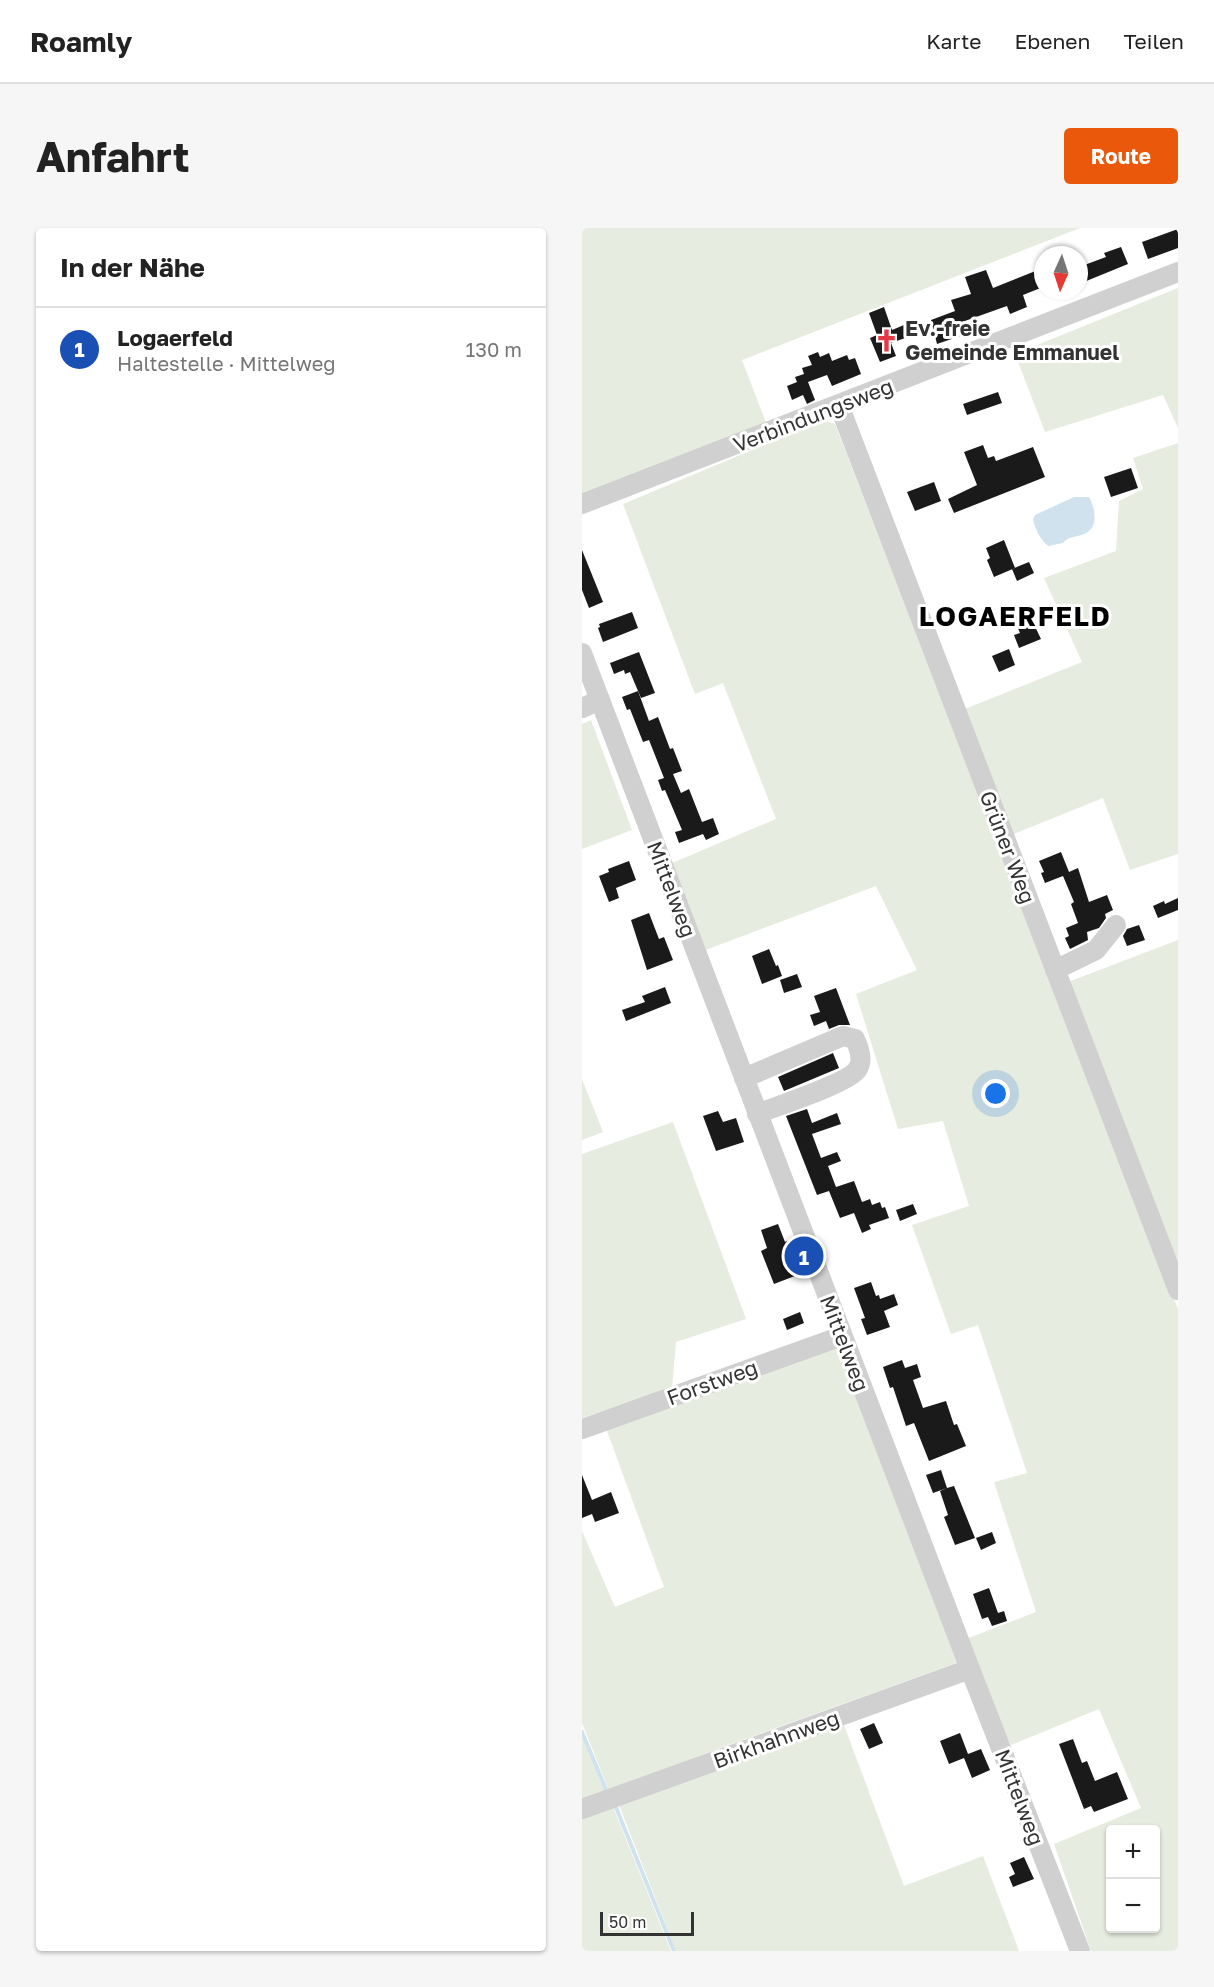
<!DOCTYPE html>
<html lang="de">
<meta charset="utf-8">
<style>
body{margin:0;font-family:"Golos Text",sans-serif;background:#f6f6f6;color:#222}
.controls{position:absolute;right:18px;bottom:18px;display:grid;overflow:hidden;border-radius:6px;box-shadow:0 2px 4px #0004}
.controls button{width:54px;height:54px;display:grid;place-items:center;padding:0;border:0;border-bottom:2px solid #e0e0e0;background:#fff;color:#222;font:30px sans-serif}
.compass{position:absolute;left:452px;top:18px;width:54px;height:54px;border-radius:50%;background:#fff;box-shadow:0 2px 4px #0004;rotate:183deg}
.scale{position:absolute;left:18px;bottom:15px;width:94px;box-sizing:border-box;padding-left:6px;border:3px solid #333;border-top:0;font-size:16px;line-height:21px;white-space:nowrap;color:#333;-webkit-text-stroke:4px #fff;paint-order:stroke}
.you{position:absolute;left:414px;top:866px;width:21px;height:21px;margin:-15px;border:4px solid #fff;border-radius:50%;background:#1a73e8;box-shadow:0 0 0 9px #1a73e833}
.badge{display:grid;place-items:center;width:39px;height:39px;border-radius:50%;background:#ea580c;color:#fff;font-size:20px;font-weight:700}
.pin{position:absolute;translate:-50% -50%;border:3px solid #fff;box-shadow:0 2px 6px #0006}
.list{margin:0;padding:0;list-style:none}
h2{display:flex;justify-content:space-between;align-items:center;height:78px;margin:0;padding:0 24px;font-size:26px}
h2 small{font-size:20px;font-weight:400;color:#767676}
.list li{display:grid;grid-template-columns:39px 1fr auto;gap:18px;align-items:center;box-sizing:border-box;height:84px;padding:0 24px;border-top:2px solid #e0e0e0}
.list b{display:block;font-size:22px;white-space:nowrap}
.list p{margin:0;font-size:20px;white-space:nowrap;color:#767676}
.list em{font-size:20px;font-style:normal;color:#767676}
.map{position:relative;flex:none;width:596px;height:1723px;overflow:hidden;border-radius:6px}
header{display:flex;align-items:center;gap:36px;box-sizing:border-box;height:84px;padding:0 30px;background:#fff;border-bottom:2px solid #e0e0e0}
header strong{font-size:28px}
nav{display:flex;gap:33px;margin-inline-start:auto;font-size:21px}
.intro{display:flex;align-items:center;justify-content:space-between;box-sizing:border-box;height:144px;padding:0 36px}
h1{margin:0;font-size:42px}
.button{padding:15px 27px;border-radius:6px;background:#ea580c;color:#fff;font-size:21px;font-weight:700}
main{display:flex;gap:36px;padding:0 36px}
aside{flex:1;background:#fff;border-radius:6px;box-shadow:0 2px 4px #0004}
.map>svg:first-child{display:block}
</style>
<header>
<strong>Roamly</strong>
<nav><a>Karte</a><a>Ebenen</a><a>Teilen</a></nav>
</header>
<div class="intro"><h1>Anfahrt</h1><a class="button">Route</a></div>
<main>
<aside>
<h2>In der Nähe<small></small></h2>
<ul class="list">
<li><span class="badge" style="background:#1a4fb4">1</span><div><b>Logaerfeld</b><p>Haltestelle · Mittelweg</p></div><em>130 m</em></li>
</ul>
</aside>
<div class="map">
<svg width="596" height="1723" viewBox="0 0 596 1723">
<rect width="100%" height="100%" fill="#fff"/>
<g fill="#e6ecdf" fill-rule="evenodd">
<polygon points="0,0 498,0 160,132 186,200 0,267"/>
<polygon points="596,60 596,200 581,167 463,204 433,126"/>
<path d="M242,192L253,196L596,1081V1723H509L472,1616L559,1580L517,1481L429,1517L398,1449L384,1411L454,1384L412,1254L445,1245L396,1097L369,1106L330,997L387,978L361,893L316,901L274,766L335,742L294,658L121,723L90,635L194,591L141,455L113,466L41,276ZM528,1602H574V1700H528Z"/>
<polygon points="596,215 596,626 548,642 521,570 429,607 383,481 500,434 462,350 534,323 537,273 561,261 551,230"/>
<polygon points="9,492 50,602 0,621 0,496"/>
<polygon points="596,712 596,1037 486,754"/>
<polygon points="0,851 21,904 0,912"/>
<polygon points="91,894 164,1091 94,1114 90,1160 0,1190 0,926"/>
<polygon points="258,1117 377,1434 141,1519 27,1563 0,1495 0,1303 33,1379 82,1359 24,1200"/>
<polygon points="262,1497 322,1658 401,1628 437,1723 94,1723 37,1577"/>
<polygon points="0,1509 23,1564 0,1572"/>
<polygon points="31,1579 89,1723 0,1723 0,1590"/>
</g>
<path fill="#cfe2ee" d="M492,269H507C513,280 517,298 504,305C496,310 487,307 481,315L466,318C458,311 453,301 451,291L453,287Z"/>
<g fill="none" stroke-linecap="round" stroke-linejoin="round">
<g stroke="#cfe2ee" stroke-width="4">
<polyline points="0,1504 25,1564"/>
<polyline points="33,1577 92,1723"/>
</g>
</g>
<g fill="#1a1a1a">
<polygon points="596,1 596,20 566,31 560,14"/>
<polygon points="539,19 546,36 497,56 497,39 524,29 522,25"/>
<polygon points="461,40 461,59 441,67 445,79 428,86 425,78 380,94 384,106 355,116 349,92 373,83 369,72 389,66 383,49 404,42 411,60"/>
<polygon points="302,79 310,102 322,97 326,109 309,115 314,128 298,134 288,110 295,107 287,85"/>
<polygon points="236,124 238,129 247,125 250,133 265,127 267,132 273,130 279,146 250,158 245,147 226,154 233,172 225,176 221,167 210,172 205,158 215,154 213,149 222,146 220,140 230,137 226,128"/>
<polygon points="416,164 420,175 385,187 381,176"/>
<polygon points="401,217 406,230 412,228 414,233 451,219 463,249 372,285 366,271 395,257 382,224"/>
<polygon points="549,240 556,260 529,269 522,249"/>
<polygon points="352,254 359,273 333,283 325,264"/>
<polygon points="422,312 433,340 412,349 405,332 408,330 404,320"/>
<polygon points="0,322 21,374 7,380 0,362"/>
<polygon points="447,334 452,345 435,353 430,341"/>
<polygon points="50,384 56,400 21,414 16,400 18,399 17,396"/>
<polygon points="446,384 459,411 437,420 432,407 438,405 431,389"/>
<polygon points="427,421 433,437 417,444 410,428"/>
<polygon points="57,424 73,465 59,470 48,444 43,446 42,442 32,446 28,435"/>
<polygon points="56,463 67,493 76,489 88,521 91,520 100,543 91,546 99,565 107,561 120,594 131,590 137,606 124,612 121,606 97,615 93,604 100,602 83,562 80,563 76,552 82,550 67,512 61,514 48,481 45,482 40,469"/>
<polygon points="479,624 487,644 496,640 507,674 525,667 531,682 523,686 524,690 517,700 505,704 506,712 488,721 483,710 487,708 484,700 496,695 489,676 492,674 481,648 463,655 459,645 462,644 457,633"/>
<polygon points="47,633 54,652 34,660 37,670 27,674 17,648 27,644 26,641"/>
<polygon points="596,670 596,682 576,690 571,678 582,673 583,676"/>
<polygon points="67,685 77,711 82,709 91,732 65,742 49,692"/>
<polygon points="557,697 563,712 545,718 541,708 545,701"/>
<polygon points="187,721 194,738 196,737 200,748 180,756 170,728"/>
<polygon points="215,746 220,759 202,765 198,752"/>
<polygon points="83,759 89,775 44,793 40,782 63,774 60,768"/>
<polygon points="254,760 268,797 257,797 247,801 244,793 232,798 228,787 238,784 232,768"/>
<polygon points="251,825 257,840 202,863 196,849"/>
<polygon points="225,881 230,895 255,885 259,896 230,906 239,930 255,924 259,933 246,938 254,959 272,953 280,974 288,971 290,977 298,974 300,980 303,979 307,990 287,997 289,1001 280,1005 272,985 258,990 247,963 235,967 204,888"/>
<polygon points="136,883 141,894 154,890 162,914 134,923 121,888"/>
<polygon points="331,976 335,986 318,993 314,982"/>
<polygon points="196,996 203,1014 205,1013 218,1046 192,1056 179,1023 185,1020 179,1002"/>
<polygon points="289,1054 294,1068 297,1067 298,1071 312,1066 316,1077 302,1083 308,1099 285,1107 279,1091 283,1090 272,1060"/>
<polygon points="218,1084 222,1095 205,1102 201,1091"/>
<polygon points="320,1132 323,1140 335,1136 339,1149 331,1152 341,1180 364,1173 372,1197 375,1196 384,1218 347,1233 332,1195 324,1198 311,1159 308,1160 301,1139"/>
<polygon points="359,1242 365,1260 372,1258 393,1310 373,1317 362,1289 366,1287 358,1263 365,1260 351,1265 344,1247"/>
<polygon points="0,1247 10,1272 29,1264 37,1285 13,1294 10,1286 0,1290"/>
<polygon points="410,1304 414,1315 399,1322 394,1310"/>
<polygon points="407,1360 416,1385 422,1383 425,1393 410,1398 406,1389 400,1391 391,1366"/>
<polygon points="292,1495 301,1515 287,1521 278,1501"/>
<polygon points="378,1505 386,1526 399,1521 408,1542 390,1550 382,1530 367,1536 358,1513"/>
<polygon points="491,1511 500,1535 505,1533 513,1553 535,1544 546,1571 512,1584 509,1578 502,1581 477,1516"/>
<polygon points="442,1629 452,1651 431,1659 427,1649 433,1646 428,1635"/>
</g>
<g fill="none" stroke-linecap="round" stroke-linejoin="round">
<g stroke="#d0d0d0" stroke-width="20">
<polyline points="257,177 596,1062"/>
<polyline points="0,276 596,44"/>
<polyline points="0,425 388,1441 498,1723"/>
<polyline points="0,480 18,472"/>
<polyline points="473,742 514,722 534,697"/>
<path d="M162,850L261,808L273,811C277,820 282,833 275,842C264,856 195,878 175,886"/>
<polyline points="0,1201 260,1108"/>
<polyline points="0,1581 388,1441"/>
</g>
</g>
<defs>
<symbol id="church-bare" viewBox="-9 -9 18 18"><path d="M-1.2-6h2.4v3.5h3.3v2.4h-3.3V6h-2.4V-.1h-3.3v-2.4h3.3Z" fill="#e63946" stroke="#fff" stroke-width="2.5" paint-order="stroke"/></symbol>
</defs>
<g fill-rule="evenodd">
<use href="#church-bare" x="288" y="96" width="33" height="33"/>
</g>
<g text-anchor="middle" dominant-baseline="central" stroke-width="6" stroke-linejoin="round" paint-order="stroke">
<g font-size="21" font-weight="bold" fill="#333" stroke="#fff" text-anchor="start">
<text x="323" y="100">Ev.-freie<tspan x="323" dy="24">Gemeinde Emmanuel</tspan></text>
</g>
<g font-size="21" fill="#333" stroke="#fff">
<text transform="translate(231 187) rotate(-21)">Verbindungsweg</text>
<text transform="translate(426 619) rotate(69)">Grüner Weg</text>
<text transform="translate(90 661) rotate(69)">Mittelweg</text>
<text transform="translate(263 1115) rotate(69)">Mittelweg</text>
<text transform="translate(130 1154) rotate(-20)">Forstweg</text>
<text transform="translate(194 1511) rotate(-20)">Birkhahnweg</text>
<text transform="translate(438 1569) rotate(69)">Mittelweg</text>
</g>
<g font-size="27" font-weight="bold" letter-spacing="1.5" fill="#000" stroke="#fff">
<text x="433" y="388">LOGAERFELD</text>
</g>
</g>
</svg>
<div class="controls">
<button>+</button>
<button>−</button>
</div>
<svg class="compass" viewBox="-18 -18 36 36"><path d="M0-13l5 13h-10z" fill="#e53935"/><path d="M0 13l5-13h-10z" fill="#767676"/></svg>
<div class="scale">50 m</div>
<div class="you"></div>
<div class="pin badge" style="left:222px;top:1028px;background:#1a4fb4">1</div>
</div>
</main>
